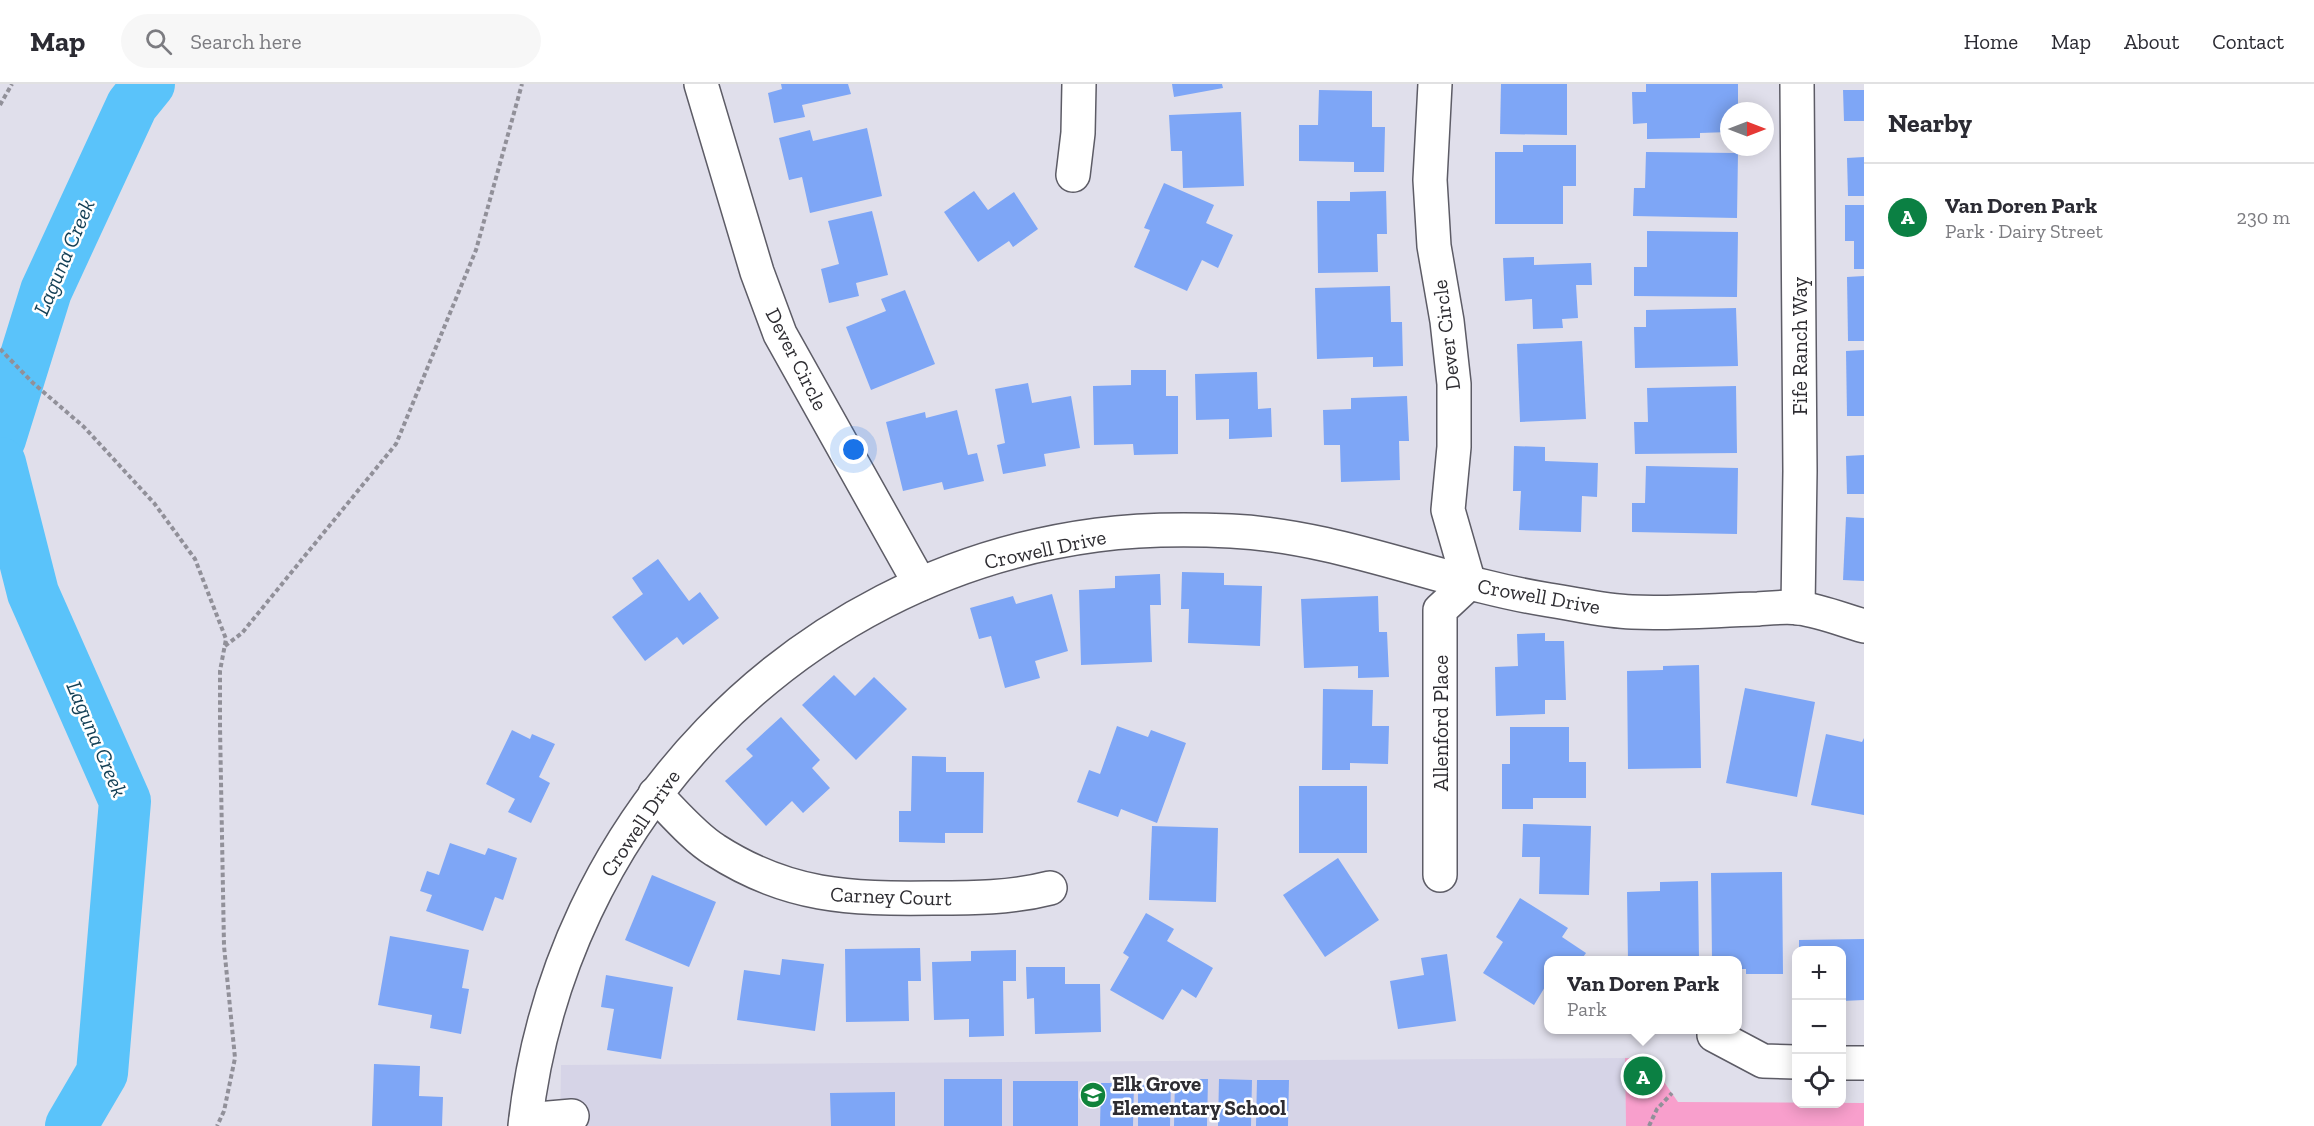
<!DOCTYPE html>
<meta charset="utf-8">
<style>
body{margin:0;font-family:"Zilla Slab",serif;background:#f7f7f7;color:#2b2b33}
.controls{position:absolute;right:18px;bottom:18px;display:grid;overflow:hidden;border-radius:12px;box-shadow:0 3px 15px #0003}
.controls button{width:54px;height:54px;display:grid;place-items:center;padding:0;border:0;border-bottom:2px solid #e1e1e2;background:#fff;color:#2b2b33;font:30px sans-serif}
.compass{position:absolute;left:1720px;top:18px;width:54px;height:54px;border-radius:50%;background:#fff;box-shadow:0 3px 15px #0003;rotate:90deg}
.you{position:absolute;left:854px;top:366px;width:21px;height:21px;margin:-15px;border:4px solid #fff;border-radius:50%;background:#1a73e8;box-shadow:0 0 0 9px #1a73e833}
.badge{display:grid;place-items:center;width:39px;height:39px;border-radius:50%;background:#0b8043;color:#fff;font-size:20px;font-weight:700}
.pin{position:absolute;translate:-50% -50%;border:3px solid #fff;box-shadow:0 2px 6px #0006}
.popup{position:absolute;left:1544px;top:872px;width:198px;height:78px;box-sizing:border-box;display:grid;place-content:center;border-radius:12px;background:#fff;filter:drop-shadow(0 2px 4px #0005);font-size:20px;white-space:nowrap;color:#7c7c81}
.popup b{font-size:22px;color:#2b2b33}
.popup::after{content:'';position:absolute;left:50%;top:100%;margin-left:-12px;border:12px solid transparent;border-top-color:#fff}
.list{margin:0;padding:0;list-style:none}
h2{display:flex;justify-content:space-between;align-items:center;height:78px;margin:0;padding:0 24px;font-size:26px}
h2 small{font-size:20px;font-weight:400;color:#7c7c81}
.list li{display:grid;grid-template-columns:39px 1fr auto;gap:18px;align-items:center;box-sizing:border-box;height:108px;padding:0 24px;border-top:2px solid #e1e1e2}
.list b{display:block;font-size:22px;white-space:nowrap}
.list p{margin:0;font-size:20px;white-space:nowrap;color:#7c7c81}
.list em{font-size:20px;font-style:normal;color:#7c7c81}
.icon{flex:none;width:33px;height:33px;fill:none;stroke:currentColor;stroke-width:2;stroke-linecap:round;stroke-linejoin:round}
.map{position:relative;flex:none;width:1864px;height:1042px;overflow:hidden}
header{display:flex;align-items:center;gap:36px;box-sizing:border-box;height:84px;padding:0 30px;background:#fff;border-bottom:2px solid #e1e1e2}
header strong{font-size:28px}
nav{display:flex;gap:33px;margin-inline-start:auto;font-size:21px}
.search{width:420px;height:54px;background:#f7f7f7;display:flex;align-items:center;gap:15px;box-sizing:border-box;padding:0 21px;border-radius:33px;color:#7c7c81;font-size:22px}
main{display:flex}
aside{flex:1;background:#fff}
.map>svg:first-child{display:block}
</style>
<header>
<strong>Map</strong>
<div class="search"><svg class="icon" aria-label="search" viewBox="0 0 24 24"><circle cx="10" cy="10" r="6"/><path d="M15 15l6 6"/></svg>Search here</div>
<nav><a>Home</a><a>Map</a><a>About</a><a>Contact</a></nav>
</header>
<main>
<div class="map">
<svg width="1864" height="1042" viewBox="0 0 1864 1042">
<rect width="100%" height="100%" fill="#e0dfeb"/>
<polygon fill="#d6d4e7" points="1625,974 1626,1042 560,1042 561,981"/>
<polygon fill="#f89fcc" points="1625,974 1648,975 1678,1018 1864,1019 1864,1042 1626,1042"/>
<g fill="none" stroke-linecap="round" stroke-linejoin="round">
<g stroke="#5ac3fa" stroke-width="52">
<polyline points="0,355 46,207 132,21 149,0"/>
<polyline points="0,379 33,509 125,717 102,989 71,1042"/>
</g>
</g>
<g fill="#7ea6f6">
<polygon points="781,0 848,0 851,10 802,21 805,33 774,39 768,9 782,5"/>
<polygon points="1172,0 1222,0 1223,4 1174,13"/>
<polygon points="1501,0 1567,0 1567,51 1500,50"/>
<polygon points="1646,0 1738,0 1738,27 1729,27 1729,48 1700,49 1700,54 1647,55 1647,39 1633,40 1632,8 1646,8"/>
<polygon points="1319,6 1372,7 1372,43 1385,43 1384,88 1354,88 1354,78 1299,77 1299,41 1318,41"/>
<polygon points="1843,6 1864,6 1864,37 1844,37"/>
<polygon points="1241,28 1244,102 1183,104 1182,67 1171,67 1169,31"/>
<polygon points="867,44 882,112 810,129 802,93 789,96 779,54 810,46 813,57"/>
<polygon points="1523,61 1576,61 1576,102 1563,102 1563,140 1495,140 1495,68 1523,68"/>
<polygon points="1646,68 1738,69 1737,134 1633,132 1634,104 1645,104"/>
<polygon points="1864,73 1864,112 1848,112 1847,74"/>
<polygon points="1164,99 1214,121 1206,139 1233,151 1218,184 1202,176 1187,207 1134,183 1150,146 1144,144"/>
<polygon points="974,107 988,126 1014,108 1038,145 1013,163 1009,157 978,178 944,128"/>
<polygon points="1386,107 1387,150 1377,150 1378,188 1318,189 1317,117 1350,117 1350,108"/>
<polygon points="1845,121 1864,121 1864,185 1854,185 1854,157 1845,157"/>
<polygon points="872,127 888,191 856,199 859,212 829,219 821,185 839,180 828,137"/>
<polygon points="1647,147 1738,148 1737,213 1634,212 1634,183 1647,183"/>
<polygon points="1534,173 1534,181 1591,179 1592,201 1576,201 1578,234 1562,235 1563,244 1533,245 1532,215 1505,217 1503,174"/>
<polygon points="1864,192 1864,257 1848,257 1847,193"/>
<polygon points="1390,202 1391,238 1402,238 1403,282 1373,283 1373,273 1317,275 1315,204"/>
<polygon points="905,206 935,280 871,306 846,243 886,227 881,215"/>
<polygon points="1736,224 1738,282 1635,284 1634,243 1646,243 1646,226"/>
<polygon points="1582,257 1586,335 1520,338 1517,260"/>
<polygon points="1864,266 1864,332 1847,332 1846,267"/>
<polygon points="1131,286 1166,286 1166,312 1178,312 1178,370 1134,371 1133,360 1094,361 1093,302 1131,301"/>
<polygon points="1257,288 1258,325 1271,324 1272,353 1229,355 1229,335 1196,336 1195,290"/>
<polygon points="1028,299 1032,319 1071,312 1080,364 1044,370 1046,382 1003,390 997,361 1005,359 995,305"/>
<polygon points="1736,302 1737,369 1635,370 1634,338 1648,338 1647,304"/>
<polygon points="1407,312 1409,357 1399,357 1400,396 1341,398 1340,361 1324,361 1323,326 1351,325 1351,314"/>
<polygon points="957,326 968,371 977,369 984,397 944,406 942,398 903,407 886,338 925,328 926,334"/>
<polygon points="1514,362 1545,363 1545,377 1598,379 1597,413 1582,412 1581,448 1519,446 1521,407 1513,407"/>
<polygon points="1864,371 1864,410 1847,410 1846,372"/>
<polygon points="1646,382 1738,384 1737,450 1632,448 1632,419 1645,419"/>
<polygon points="1846,433 1864,434 1864,497 1843,496"/>
<polygon points="658,475 689,517 700,508 719,534 683,561 677,553 645,577 612,533 643,510 632,494"/>
<polygon points="1182,488 1224,489 1224,501 1262,502 1260,562 1188,559 1189,525 1181,525"/>
<polygon points="1160,490 1161,521 1150,521 1152,578 1081,581 1079,506 1115,504 1115,492"/>
<polygon points="1052,510 1068,567 1035,577 1040,594 1005,604 991,552 979,555 970,524 1013,512 1016,520"/>
<polygon points="1378,512 1379,548 1387,548 1389,593 1358,594 1358,582 1304,584 1301,515"/>
<polygon points="1545,549 1545,557 1564,557 1566,616 1545,616 1545,630 1496,632 1495,583 1518,582 1517,550"/>
<polygon points="1699,581 1701,684 1628,685 1627,587 1663,586 1663,582"/>
<polygon points="834,591 855,612 874,593 907,625 856,676 802,621"/>
<polygon points="1745,604 1815,618 1797,713 1726,699"/>
<polygon points="1323,605 1373,606 1372,642 1389,642 1388,680 1350,679 1350,686 1322,686"/>
<polygon points="781,633 820,676 812,684 830,704 803,729 792,717 766,742 725,697 753,672 746,665"/>
<polygon points="1117,642 1148,653 1151,646 1186,659 1157,739 1121,725 1118,733 1077,718 1089,686 1100,690"/>
<polygon points="1510,643 1569,643 1569,678 1586,678 1586,714 1533,714 1533,725 1502,725 1502,680 1510,680"/>
<polygon points="512,646 530,655 532,650 555,660 539,693 550,699 531,739 508,728 515,715 486,700"/>
<polygon points="1826,650 1862,658 1864,654 1864,731 1811,721"/>
<polygon points="912,672 946,673 946,688 984,688 983,749 945,749 945,759 899,758 899,727 911,727"/>
<rect x="1299" y="702" width="68" height="67"/>
<polygon points="1523,740 1591,742 1589,811 1539,810 1540,773 1522,773"/>
<polygon points="1152,742 1218,744 1216,818 1149,816"/>
<polygon points="450,759 485,771 488,764 517,774 503,816 495,813 483,847 426,827 432,811 420,807 427,787 439,791"/>
<polygon points="1338,774 1379,836 1325,873 1283,811"/>
<polygon points="1782,788 1783,890 1746,890 1746,885 1738,885 1738,876 1712,876 1711,789"/>
<polygon points="652,791 716,818 689,883 625,856"/>
<polygon points="1698,797 1699,876 1628,876 1627,808 1660,807 1660,798"/>
<polygon points="1520,814 1568,844 1562,853 1586,869 1581,876 1548,876 1548,898 1534,921 1483,889 1503,858 1496,853"/>
<polygon points="1146,829 1174,845 1167,857 1213,884 1196,914 1182,905 1163,936 1110,906 1129,873 1123,869"/>
<polygon points="390,852 469,866 462,904 469,905 461,950 430,944 432,931 378,921"/>
<polygon points="1864,855 1864,916 1842,917 1842,866 1799,866 1799,856"/>
<polygon points="920,864 921,897 908,897 909,937 846,938 845,865"/>
<polygon points="1016,866 1016,897 1003,897 1004,952 969,953 969,935 934,936 932,878 971,877 971,867"/>
<polygon points="1447,870 1456,937 1398,945 1390,897 1424,891 1421,874"/>
<polygon points="782,875 824,880 815,947 737,936 744,886 780,891"/>
<polygon points="1026,883 1065,883 1065,900 1100,900 1101,948 1035,950 1034,914 1027,915"/>
<polygon points="606,891 673,903 661,975 607,966 614,925 601,923"/>
<polygon points="374,980 420,982 419,1012 443,1013 442,1042 372,1042"/>
<rect x="944" y="995" width="58" height="47"/>
<polygon points="1175,995 1208,995 1207,1042 1174,1042"/>
<polygon points="1219,995 1252,996 1251,1042 1218,1042"/>
<polygon points="1257,996 1289,996 1288,1042 1256,1042"/>
<rect x="1013" y="997" width="65" height="45"/>
<polygon points="1138,997 1171,997 1170,1042 1138,1042"/>
<polygon points="1101,999 1134,999 1133,1042 1100,1042"/>
<polygon points="895,1008 895,1042 831,1042 830,1009"/>
</g>
<g fill="none" stroke-linecap="round" stroke-linejoin="round">
<defs>
<g id="minor">
<polyline points="701,0 757,188 780,250 920,500"/>
<polyline points="1435,0 1430,96 1434,162 1447,237 1454,300 1454,363 1448,426 1469,499 1440,526 1440,791"/>
<polyline points="1797,0 1800,387 1798,524"/>
<polyline points="1073,91 1078,49 1079,0"/>
<path d="M655,710C672,727 695,754 715,766C788,813 849,815 933,814C973,814 1011,814 1050,804"/>
<polyline points="1714,951 1763,977 1796,978"/>
<polyline points="1842,979 1864,979"/>
<polyline points="526,1036 572,1032"/>
<path d="M525,1042C558,738 793,491 1097,451C1142,445 1187,445 1231,447C1340,452 1442,499 1549,516C1576,520 1605,527 1632,528C1674,530 1716,526 1758,525C1771,524 1786,522 1799,524C1821,527 1843,536 1864,542"/>
</g>
</defs>
<use href="#minor" stroke="#5d5c66" stroke-width="36"/>
<g stroke="#919099" stroke-width="4" stroke-dasharray="4.5 3" stroke-linecap="butt">
<polyline points="0,21 12,0"/>
<polyline points="0,265 33,299 84,343 154,419 195,475 226,555 220,587 220,643 224,862 235,974 224,1027 217,1042"/>
<polyline points="225,562 242,549 396,360 476,166 522,0"/>
<polyline points="1649,1042 1657,1025 1672,1009"/>
</g>
<use href="#minor" stroke="#fff" stroke-width="33"/>
</g>
<defs>
<symbol id="school-disc" viewBox="-11 -11 22 22"><circle r="9.5" fill="#10833b" stroke="#fff"/><path d="M0-5L7-2L0 1L-7-2ZM-4 1L0 2.5L4 1V4Q0 6-4 4Z" fill="#fff"/></symbol>
</defs>
<g fill-rule="evenodd">
<use href="#school-disc" x="1078" y="996" width="30" height="30"/>
</g>
<g text-anchor="middle" dominant-baseline="central" stroke-width="5" stroke-linejoin="round" paint-order="stroke">
<g font-size="21" fill="#2e2d32" stroke="#fff">
<text transform="translate(1446 251) rotate(-97)">Dever Circle</text>
<text transform="translate(1799 262) rotate(-90)">Fife Ranch Way</text>
<text transform="translate(797 275) rotate(63)">Dever Circle</text>
<text transform="translate(1045 465) rotate(-12)">Crowell Drive</text>
<text transform="translate(1539 512) rotate(10)">Crowell Drive</text>
<text transform="translate(1440 639) rotate(-90)">Allenford Place</text>
<text transform="translate(640 739) rotate(-56)">Crowell Drive</text>
<text transform="translate(891 812) rotate(2)">Carney Court</text>
</g>
<g font-size="21" font-weight="bold" fill="#2e2d32" stroke="#fff" text-anchor="start">
<text x="1112" y="999">Elk Grove<tspan x="1112" dy="24">Elementary School</tspan></text>
</g>
<g font-size="22" font-style="italic" fill="#123f55" stroke="#fff">
<text transform="translate(64 173) rotate(-67)">Laguna Creek</text>
<text transform="translate(97 655) rotate(67)">Laguna Creek</text>
</g>
</g>
</svg>
<div class="controls">
<button>+</button>
<button>−</button>
<button><svg class="icon" aria-label="locate" viewBox="0 0 24 24"><circle cx="12" cy="12" r="6"/><path d="M12 2v4M12 18v4M2 12h4M18 12h4"/></svg></button>
</div>
<svg class="compass" viewBox="-18 -18 36 36"><path d="M0-13l5 13h-10z" fill="#e53935"/><path d="M0 13l5-13h-10z" fill="#7c7c81"/></svg>
<div class="you"></div>
<div class="pin badge" style="left:1643px;top:992px">A</div>
<div class="popup"><b>Van Doren Park</b>Park</div>
</div>
<aside>
<h2>Nearby<small></small></h2>
<ul class="list">
<li><span class="badge">A</span><div><b>Van Doren Park</b><p>Park · Dairy Street</p></div><em>230 m</em></li>
</ul>
</aside>
</main>
